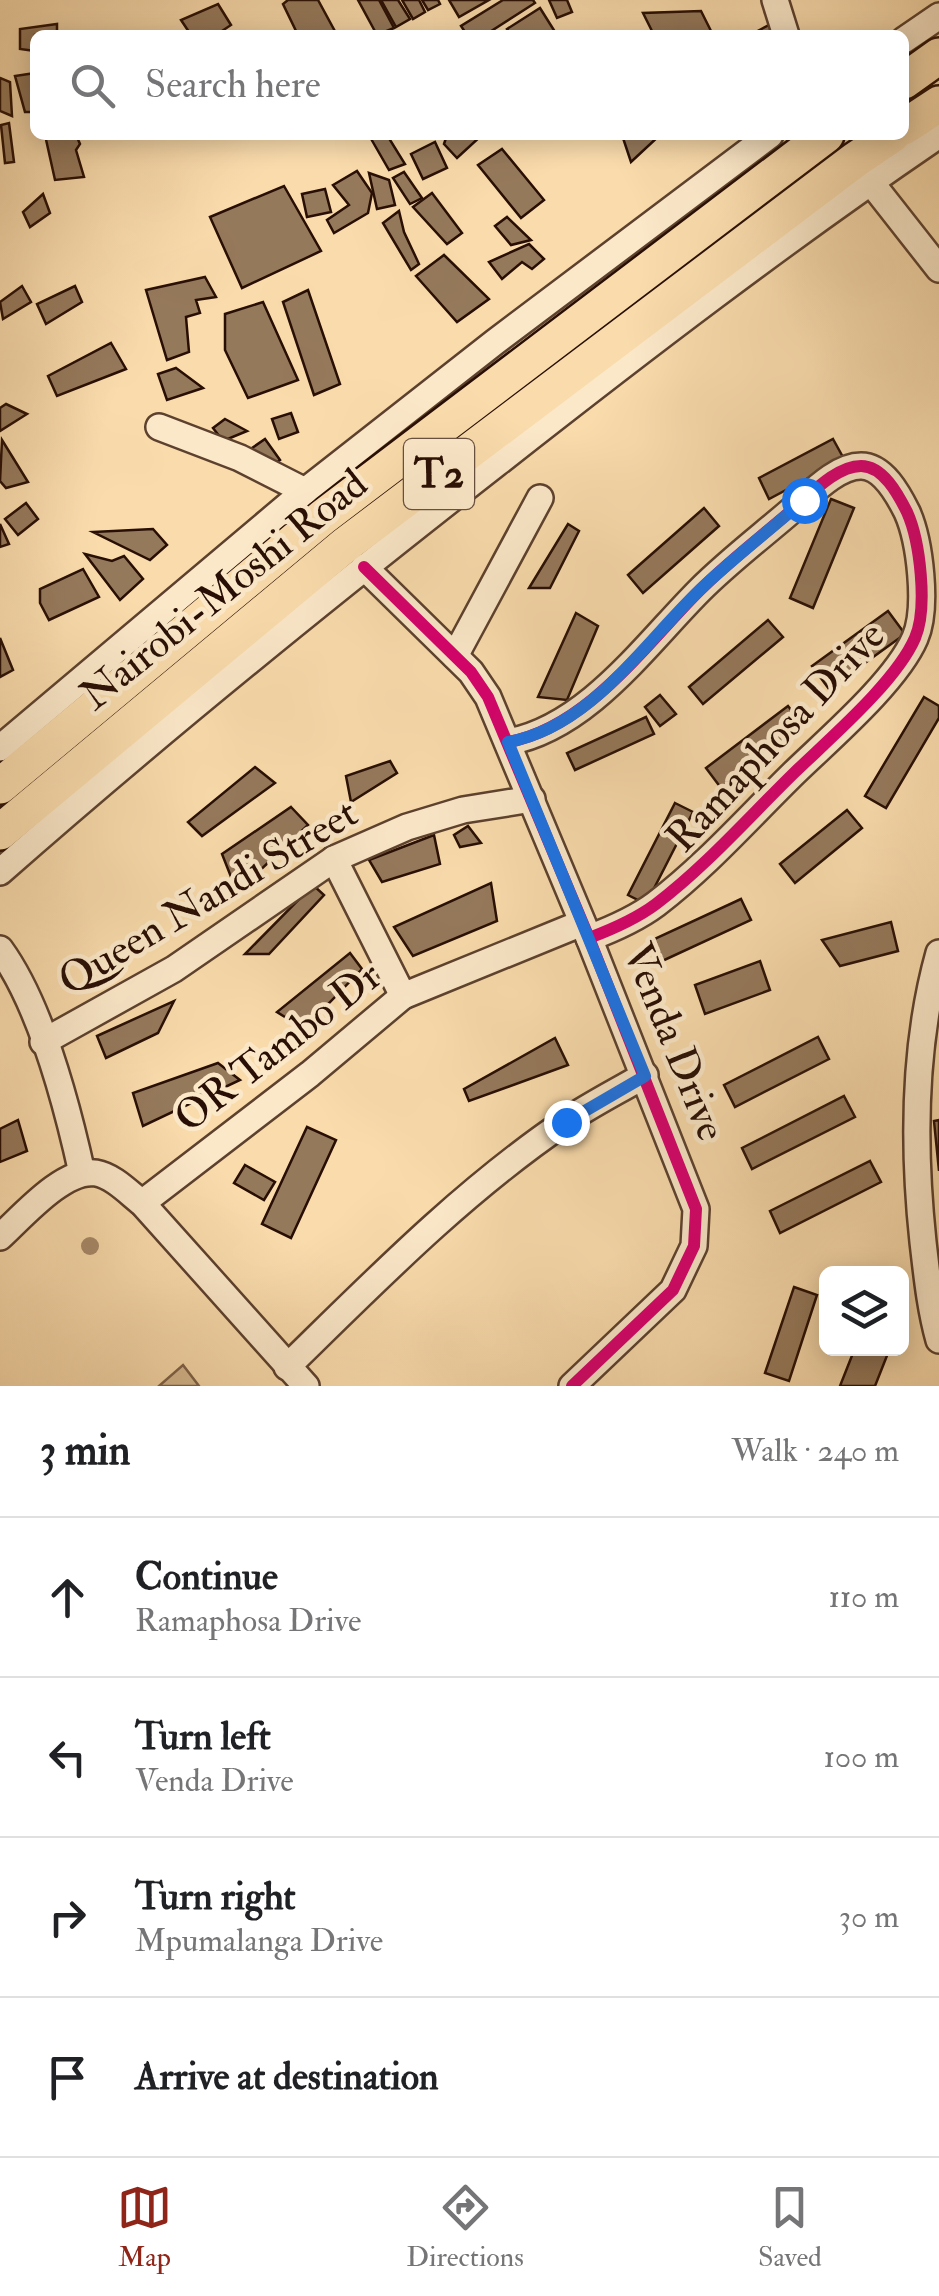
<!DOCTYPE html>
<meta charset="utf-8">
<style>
body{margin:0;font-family:"IM FELL Double Pica",serif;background:#f6f6f6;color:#202124}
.controls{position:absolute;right:30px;bottom:30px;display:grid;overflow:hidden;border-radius:15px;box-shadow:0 5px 25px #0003}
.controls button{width:90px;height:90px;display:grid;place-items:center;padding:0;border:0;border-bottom:2px solid #e0e0e0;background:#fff;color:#202124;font:50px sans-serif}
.stop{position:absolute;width:30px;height:30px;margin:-22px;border:8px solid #1a73e8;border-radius:50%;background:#fff}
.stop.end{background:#1a73e8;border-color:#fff;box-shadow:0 2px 10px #0008}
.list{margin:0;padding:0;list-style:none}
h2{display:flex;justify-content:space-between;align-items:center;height:130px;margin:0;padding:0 40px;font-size:42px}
h2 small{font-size:32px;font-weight:400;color:#757577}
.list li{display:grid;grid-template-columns:65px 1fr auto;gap:30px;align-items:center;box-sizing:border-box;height:160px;padding:0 40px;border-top:2px solid #e0e0e0}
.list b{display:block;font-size:38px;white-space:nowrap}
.list p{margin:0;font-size:32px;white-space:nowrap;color:#757577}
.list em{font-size:32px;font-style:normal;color:#757577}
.icon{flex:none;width:55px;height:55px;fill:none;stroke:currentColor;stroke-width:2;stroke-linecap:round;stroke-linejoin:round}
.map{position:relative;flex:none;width:939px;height:1386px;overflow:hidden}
.search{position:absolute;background:#fff;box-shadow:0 5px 25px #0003;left:30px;right:30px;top:30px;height:110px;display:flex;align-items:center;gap:25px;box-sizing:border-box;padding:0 35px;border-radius:15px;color:#757577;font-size:38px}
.sheet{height:770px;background:#fff}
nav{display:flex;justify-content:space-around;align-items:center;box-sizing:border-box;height:140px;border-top:2px solid #e0e0e0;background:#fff;font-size:28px;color:#757577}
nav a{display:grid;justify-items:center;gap:5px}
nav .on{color:#8f2418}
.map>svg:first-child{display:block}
</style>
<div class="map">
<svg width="939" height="1386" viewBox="0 0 939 1386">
<rect width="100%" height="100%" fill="#f9dbac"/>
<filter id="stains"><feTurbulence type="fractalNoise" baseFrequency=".002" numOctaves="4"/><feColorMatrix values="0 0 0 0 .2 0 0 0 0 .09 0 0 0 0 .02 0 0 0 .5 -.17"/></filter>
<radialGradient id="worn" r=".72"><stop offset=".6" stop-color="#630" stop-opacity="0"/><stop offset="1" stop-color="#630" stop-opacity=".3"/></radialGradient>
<polygon fill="#d5b88f" stroke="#7e634a" stroke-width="2.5" points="183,1365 199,1386 159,1386"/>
<g fill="#95795b" stroke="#280e04" stroke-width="2.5">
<polygon points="288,0 318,0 337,35 298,35 283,4"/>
<polygon points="358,0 379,0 394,28 377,35"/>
<polygon points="381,0 398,0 410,19 396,27"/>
<polygon points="402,0 419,0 425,12 413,19"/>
<polygon points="422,0 438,0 440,4 428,10"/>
<polygon points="449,0 489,0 459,17"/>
<polygon points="503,0 533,0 535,3 485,35 467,35 461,26"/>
<polygon points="549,0 567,0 572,12 557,18"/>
<polygon points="218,4 231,25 216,35 191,35 181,20"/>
<polygon points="540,8 557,35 511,35 507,29"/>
<polygon points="701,11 713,35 654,35 643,13"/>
<polygon points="57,24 57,35 35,35 35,51 20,49 20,29"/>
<polygon points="769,25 774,35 750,35"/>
<polygon points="35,73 35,112 25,112 15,76"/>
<polygon points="0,78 10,82 12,116 0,111"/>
<polygon points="9,123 14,162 5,163 1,125"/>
<polygon points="45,135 76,135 80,144 76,150 84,177 55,180"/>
<polygon points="375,135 387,135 405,164 389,170 370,137"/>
<polygon points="447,135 482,135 457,158 444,144"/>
<polygon points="622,135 660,135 631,162"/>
<polygon points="435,142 447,168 423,179 411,154"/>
<polygon points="502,149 544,200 521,218 478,165"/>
<polygon points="357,171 372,193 368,213 334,233 327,220 349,205 333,185"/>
<polygon points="404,172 422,198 410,204 393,178"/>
<polygon points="369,173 389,180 395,205 377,209"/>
<polygon points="284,186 321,251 242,288 210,217"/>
<polygon points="325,189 331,212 307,217 302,194"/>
<polygon points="432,193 462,233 447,244 413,207"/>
<polygon points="43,194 50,213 30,227 23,212"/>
<polygon points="399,211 404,232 419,264 411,270 383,223"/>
<polygon points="507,217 531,240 511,245 495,226"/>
<polygon points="529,244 544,259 532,269 522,262 502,279 489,262"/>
<polygon points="444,255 489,299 457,322 416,276"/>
<polygon points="205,277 216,297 196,300 200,313 186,317 189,352 167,360 146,290"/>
<polygon points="22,286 31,302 3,319 0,302"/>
<polygon points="75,286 82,302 46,324 37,304"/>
<polygon points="308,290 340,384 314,395 283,302"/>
<polygon points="263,302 298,380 248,398 225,350 225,314"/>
<polygon points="111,343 126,369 57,396 48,376"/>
<polygon points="176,368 203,388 167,400 158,374"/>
<polygon points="6,404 27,414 0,431 0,408"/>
<polygon points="291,413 298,432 279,439 272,419"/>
<polygon points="225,419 247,431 223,441 213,428"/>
<polygon points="265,439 280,460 267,469 252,448"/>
<polygon points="833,439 844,459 769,499 759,478"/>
<polygon points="2,440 28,482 6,488 0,481"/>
<polygon points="831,499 854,508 813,608 790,598"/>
<polygon points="26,503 38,519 18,535 5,519"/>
<polygon points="704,508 719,526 643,593 628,575"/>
<polygon points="0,524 9,544 0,547"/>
<polygon points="568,524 579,531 550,588 529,588"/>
<polygon points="153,529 167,545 150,560 93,532"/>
<polygon points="85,554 112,561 124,556 143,579 120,600"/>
<polygon points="83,569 99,597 49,620 40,603 40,589"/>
<polygon points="888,611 905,634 829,689 812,666"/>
<polygon points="576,613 598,626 567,700 538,697"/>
<polygon points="768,620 783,637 703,704 689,687"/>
<polygon points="0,638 13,670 0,677"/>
<polygon points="660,695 676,714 660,726 645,707"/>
<polygon points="924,697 939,706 939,718 886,808 865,796"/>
<polygon points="788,706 803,725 721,788 706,768"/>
<polygon points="646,717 654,734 575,770 567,753"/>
<polygon points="390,761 397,773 351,802 346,776"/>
<polygon points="255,767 275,783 202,836 188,822"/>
<polygon points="675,803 693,812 646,904 628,895"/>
<polygon points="291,807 308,825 237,892 222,854"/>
<polygon points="847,810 862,828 795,883 780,864"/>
<polygon points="468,826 481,843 460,847 454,835"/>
<polygon points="434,835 440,864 382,882 369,860"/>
<polygon points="491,883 497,921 413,956 394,927"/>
<polygon points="313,885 324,895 269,954 245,954"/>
<polygon points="741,899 751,920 660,962 650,941"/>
<polygon points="891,922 898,951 840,966 822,940"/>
<polygon points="350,953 362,969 304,1029 277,1012"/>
<polygon points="760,961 770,990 705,1014 695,985"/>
<polygon points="174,1001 158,1033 106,1058 97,1036"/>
<polygon points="818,1037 829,1059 735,1107 724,1085"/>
<polygon points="555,1038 568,1065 469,1101 464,1089"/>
<polygon points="218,1063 240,1080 143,1126 133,1093"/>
<polygon points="844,1096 855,1117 752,1169 742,1148"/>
<polygon points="18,1120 27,1151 0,1162 0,1129"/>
<polygon points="939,1120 939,1171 934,1121"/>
<polygon points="307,1127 336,1140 291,1238 262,1224"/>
<polygon points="870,1161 881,1182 780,1233 770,1211"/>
<polygon points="245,1165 275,1182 264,1200 234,1183"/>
<polygon points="794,1287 817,1295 789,1381 765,1373"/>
<polygon points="855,1348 890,1348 875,1386 840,1386"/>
</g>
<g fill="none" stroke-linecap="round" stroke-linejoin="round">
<defs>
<g id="minor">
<polyline points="775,0 786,35"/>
<polyline points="904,40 939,16"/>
<polyline points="862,171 939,269"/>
<polyline points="159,427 240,458 305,491"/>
<polyline points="364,567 471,672 488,697 589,938 696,1209 694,1246 673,1290 572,1386"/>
<polyline points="455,656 540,498"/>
<path d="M508,742C587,728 646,644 700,590C729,561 762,536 792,510C810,495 836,466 861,466C883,466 898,494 907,512C920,541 928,608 915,638C896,682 829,739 794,773C749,817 706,866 656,904C636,919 613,929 589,938"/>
<polyline points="0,748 305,491 495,342 770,135"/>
<polyline points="334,859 403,996"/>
<path d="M0,872C161,730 327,596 496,464C641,350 786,239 939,135"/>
<path d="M0,949C41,1005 67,1105 82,1173"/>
<path d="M939,953C913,1046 913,1148 923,1242C927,1276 930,1308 939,1340"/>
<polyline points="43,1042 174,969 334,859 407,827 463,810 532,799"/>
<polyline points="142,1203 310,1074 403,996 582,923"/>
<path d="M0,1237C22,1217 64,1168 96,1173C113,1176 128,1192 142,1203L306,1386"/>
<path d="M287,1367C374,1282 463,1191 565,1122C590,1105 618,1091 645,1075"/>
</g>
<g id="highway">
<polyline points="904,81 939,56"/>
<polyline points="904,127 939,104"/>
<polyline points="0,786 323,517 826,135"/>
<polyline points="0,832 345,545 855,160 892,135"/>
</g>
</defs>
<use href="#minor" stroke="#5c412e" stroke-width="30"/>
<use href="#highway" stroke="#280e04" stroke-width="40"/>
<use href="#minor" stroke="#fbe8c9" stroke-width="25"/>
<use href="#highway" stroke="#f9dbac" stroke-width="35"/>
<defs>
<g id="cycleway">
<polyline points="364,567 471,672 488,697 589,938 696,1209 694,1246 673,1290 572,1386"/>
<path d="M508,742C587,728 646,644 700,590C729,561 762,536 792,510C810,495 836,466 861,466C883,466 898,494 907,512C920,541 928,608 915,638C896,682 829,739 794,773C749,817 706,866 656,904C636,919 613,929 589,938"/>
</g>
</defs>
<use href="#cycleway" stroke="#fbe8c9" stroke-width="19"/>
<use href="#cycleway" stroke="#d6006c" stroke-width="12"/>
</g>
<circle fill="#a88b6b" cx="90" cy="1246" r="9"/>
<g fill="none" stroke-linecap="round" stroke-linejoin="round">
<path stroke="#1a73e8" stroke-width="12" d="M566,1122L645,1076L508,742C592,727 645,641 704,586C736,556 771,529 804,500"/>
</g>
<g text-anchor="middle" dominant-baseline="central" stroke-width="9" stroke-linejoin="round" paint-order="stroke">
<rect fill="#fbe8c9" stroke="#674f3f" stroke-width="2.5" x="404" y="439" width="70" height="70" rx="8"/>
<g font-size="40" font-weight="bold" fill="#280e04">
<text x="439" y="474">T2</text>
</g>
<g font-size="42" fill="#280e04" stroke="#fbe8c9">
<text transform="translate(224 590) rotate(-39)">Nairobi-Moshi Road</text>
<text transform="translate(776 737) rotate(-47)">Ramaphosa Drive</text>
<text transform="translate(208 897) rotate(-31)">Queen Nandi Street</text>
<text transform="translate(674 1042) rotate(68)">Venda Drive</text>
<text transform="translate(278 1047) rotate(-38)">OR Tambo Dr</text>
</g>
</g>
<rect width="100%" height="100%" filter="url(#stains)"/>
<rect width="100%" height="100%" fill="url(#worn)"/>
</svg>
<div class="controls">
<button><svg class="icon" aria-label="layers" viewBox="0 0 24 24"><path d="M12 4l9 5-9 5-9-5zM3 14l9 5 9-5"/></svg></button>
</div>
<div class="stop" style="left:804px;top:500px"></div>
<div class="stop end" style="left:566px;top:1122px"></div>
<div class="search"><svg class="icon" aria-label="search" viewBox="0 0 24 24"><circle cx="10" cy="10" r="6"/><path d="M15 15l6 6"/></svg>Search here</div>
</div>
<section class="sheet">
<h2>3 min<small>Walk · 240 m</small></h2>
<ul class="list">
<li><svg class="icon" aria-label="ahead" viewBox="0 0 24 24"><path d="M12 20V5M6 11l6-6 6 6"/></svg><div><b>Continue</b><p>Ramaphosa Drive</p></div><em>110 m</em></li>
<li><svg class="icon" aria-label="left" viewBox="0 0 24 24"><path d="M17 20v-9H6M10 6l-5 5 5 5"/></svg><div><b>Turn left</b><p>Venda Drive</p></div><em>100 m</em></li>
<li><svg class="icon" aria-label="right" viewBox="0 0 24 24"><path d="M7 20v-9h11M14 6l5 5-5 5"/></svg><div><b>Turn right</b><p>Mpumalanga Drive</p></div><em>30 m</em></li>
<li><svg class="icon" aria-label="arrive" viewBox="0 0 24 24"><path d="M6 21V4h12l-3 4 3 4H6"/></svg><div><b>Arrive at destination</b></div></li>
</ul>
</section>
<nav>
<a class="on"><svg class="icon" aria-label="map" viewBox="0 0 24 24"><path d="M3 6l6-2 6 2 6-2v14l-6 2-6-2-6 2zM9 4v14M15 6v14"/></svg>Map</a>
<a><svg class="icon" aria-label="directions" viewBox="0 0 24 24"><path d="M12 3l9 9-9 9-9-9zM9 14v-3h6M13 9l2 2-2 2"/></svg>Directions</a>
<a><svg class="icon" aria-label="saved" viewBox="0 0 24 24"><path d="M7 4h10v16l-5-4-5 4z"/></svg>Saved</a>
</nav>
